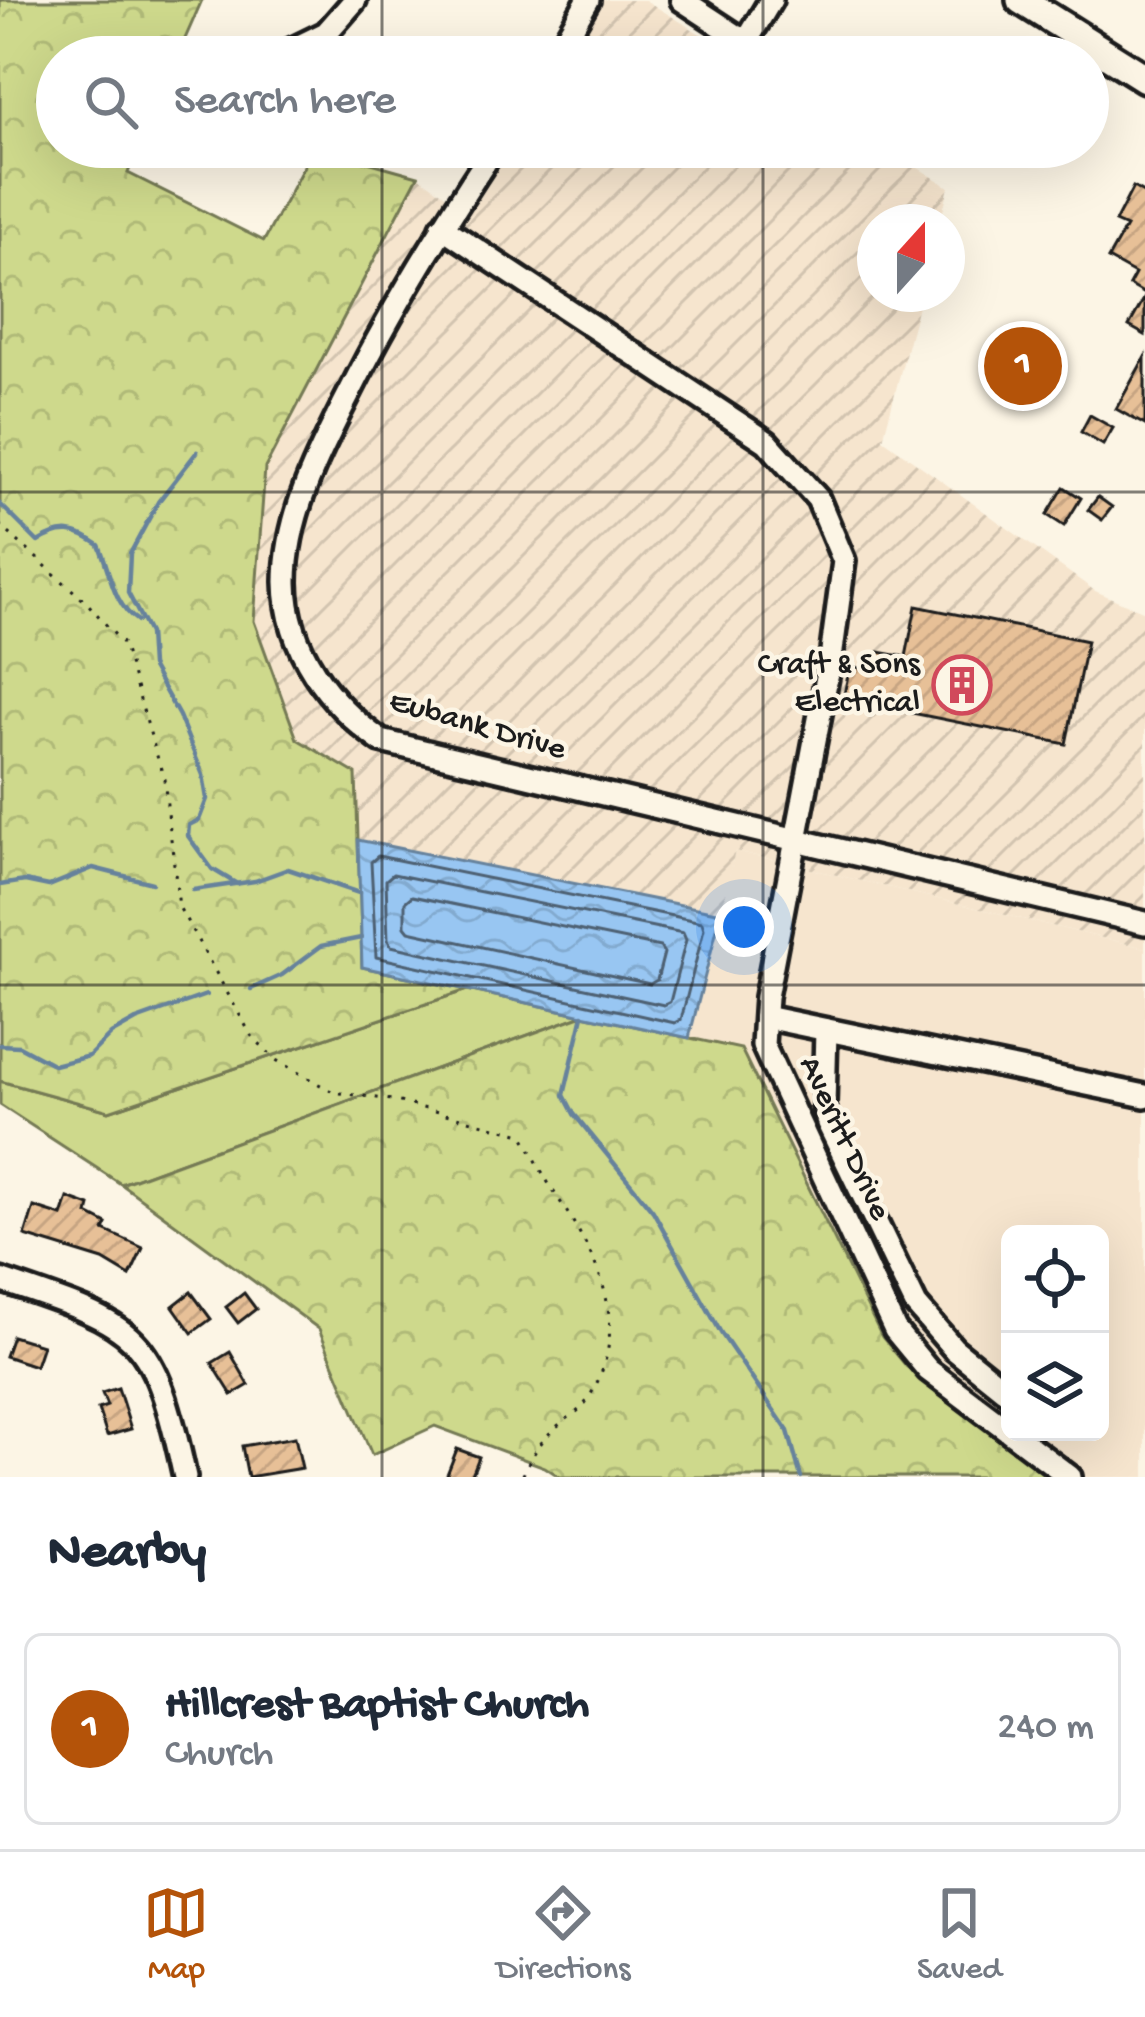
<!DOCTYPE html>
<style>
body{margin:0;font-family:"Gochi Hand",sans-serif;background:#f6f6f7;color:#1f2937}
.controls{position:absolute;right:36px;bottom:36px;display:grid;overflow:hidden;border-radius:18px;box-shadow:0 12px 48px #0002}
.controls button{width:108px;height:108px;display:grid;place-items:center;padding:0;border:0;border-bottom:3px solid #e0e1e3;background:#fff;color:#1f2937;font:60px sans-serif}
.compass{position:absolute;left:857px;top:204px;width:108px;height:108px;border-radius:50%;background:#fff;box-shadow:0 12px 48px #0002;rotate:21deg}
.you{position:absolute;left:744px;top:927px;width:42px;height:42px;margin:-30px;border:9px solid #fff;border-radius:50%;background:#1a73e8;box-shadow:0 0 0 18px #1a73e833}
.badge{display:grid;place-items:center;width:78px;height:78px;border-radius:50%;background:#b45309;color:#fff;font-size:39px;font-weight:700}
.pin{position:absolute;translate:-50% -50%;border:6px solid #fff;box-shadow:0 3px 12px #0006}
.list{margin:0;padding:0;list-style:none}
h2{display:flex;justify-content:space-between;align-items:center;height:156px;margin:0;padding:0 48px;font-size:51px}
h2 small{font-size:39px;font-weight:400;color:#747a83}
.list li{display:grid;grid-template-columns:78px 1fr auto;gap:36px;align-items:center;box-sizing:border-box;height:192px;margin:0 24px 24px;padding:0 24px;border:3px solid #e0e1e3;border-radius:18px}
.list b{display:block;font-size:45px;white-space:nowrap}
.list p{margin:0;font-size:39px;white-space:nowrap;color:#747a83}
.list em{font-size:39px;font-style:normal;color:#747a83}
.icon{flex:none;width:66px;height:66px;fill:none;stroke:currentColor;stroke-width:2;stroke-linecap:round;stroke-linejoin:round}
.map{position:relative;flex:none;width:1145px;height:1477px;overflow:hidden}
.search{position:absolute;background:#fff;box-shadow:0 12px 48px #0002;left:36px;right:36px;top:36px;height:132px;display:flex;align-items:center;gap:30px;box-sizing:border-box;padding:0 42px;border-radius:66px;color:#747a83;font-size:45px}
.sheet{height:372px;background:#fff}
nav{display:flex;justify-content:space-around;align-items:center;box-sizing:border-box;height:168px;border-top:3px solid #e0e1e3;background:#fff;font-size:33px;color:#747a83}
nav a{display:grid;justify-items:center;gap:6px}
nav .on{color:#b45309}
.map>svg:first-child{display:block}
</style>
<div class="map">
<svg width="1145" height="1477" viewBox="0 0 1145 1477">
<defs>
<pattern id="industrial-furrows" width="10" height="10" patternUnits="userSpaceOnUse" patternTransform="scale(3)"><rect width="10" height="10" fill="#f6e5ce"/><path d="M-1 1l2-2M0 10L10 0M9 11l2-2" fill="none" stroke="#d2c4b0"/></pattern>
<pattern id="forest-crowns" width="20" height="18" patternUnits="userSpaceOnUse" patternTransform="scale(3)"><rect width="20" height="18" fill="#ced98c"/><path d="M2 6a3 3 0 1 1 6 0M12 15a3 3 0 1 1 6 0" fill="none" stroke="#b0ba78"/></pattern>
<pattern id="water-waves" width="16" height="10" patternUnits="userSpaceOnUse" patternTransform="scale(3)"><rect width="16" height="10" fill="#98c6f2"/><path d="M0 5q4-4 8 0t8 0" fill="none" stroke="#82aacf"/></pattern>
<pattern id="building-hatch" width="6" height="6" patternUnits="userSpaceOnUse" patternTransform="scale(3)"><rect width="6" height="6" fill="#e7c097"/><path d="M-1 1l2-2M0 6l6-6M5 7l2-2" fill="none" stroke="#c6a482"/></pattern>
</defs>
<rect width="100%" height="100%" fill="#fcf5e5"/>
<filter id="ink" filterUnits="userSpaceOnUse"><feTurbulence type="fractalNoise" baseFrequency=".00833" numOctaves="2"/><feDisplacementMap in="SourceGraphic" scale="24" xChannelSelector="R" yChannelSelector="G"/><feConvolveMatrix kernelMatrix="1 2 1 2 8 2 1 2 1" color-interpolation-filters="sRGB"/></filter>
<g filter="url(#ink)">
<path fill="#f6e5ce" fill-rule="evenodd" d="M735,851L1145,948V1477H1049L907,1367L882,1337L689,1038ZM1010,1234H1100V1432H1010Z"/>
<g fill="url(#industrial-furrows)">
<polygon points="574,0 645,0 738,57 541,57"/>
<polygon points="481,147 884,147 949,187 940,222 875,222 875,294 921,294 883,439 1095,591 1145,612 1145,948 735,851 721,913 358,840 356,774 297,739 254,622 265,468 418,176 447,196"/>
</g>
<polygon fill="#ced98c" stroke="#757a54" stroke-width="3" points="467,990 583,1015 121,1184 0,1105 0,1081 109,1111"/>
<g fill="url(#forest-crowns)" stroke="#757a54" stroke-width="3">
<polygon points="0,0 202,0 177,57 57,57 57,147 138,147 128,173 264,241 314,147 418,176 265,468 254,621 297,739 356,774 362,967 467,990 109,1111 0,1081"/>
<polygon points="583,1015 741,1049 882,1337 907,1367 1049,1477 560,1477 545,1467 435,1426 372,1455 319,1329 121,1184"/>
</g>
<polygon fill="url(#water-waves)" stroke="#66829c" stroke-width="3" points="358,840 721,913 689,1038 362,967"/>
<g fill="none" stroke-linecap="round" stroke-linejoin="round">
<g stroke="#4e6072" stroke-width="3">
<polygon points="378,856 702,922 704,929 681,1020 675,1023 376,957 371,862"/>
<polygon points="393,874 683,933 686,940 670,1002 664,1005 391,946 388,940 386,880"/>
<polygon points="412,896 660,947 664,953 657,980 650,984 409,931 405,926 405,902"/>
</g>
<g stroke="#66829c" stroke-width="4.5">
<polyline points="197,452 158,502 130,554 128,593 149,633 151,666 179,716 203,775 207,799 199,820 189,825 188,836 212,869 237,884"/>
<path d="M0,504L38,542C61,527 76,529 99,545C110,571 113,605 138,621"/>
<polyline points="0,885 25,881 49,886 93,868 152,883"/>
<polyline points="193,890 255,881 288,869 359,893"/>
<polyline points="251,989 282,975 321,946 361,938"/>
<polyline points="583,1015 564,1095 574,1114 653,1211 721,1333 788,1431 801,1477"/>
<polyline points="0,1045 19,1046 54,1065 89,1056 111,1034 136,1020 206,995"/>
</g>
</g>
<g fill="url(#building-hatch)" stroke="#1c1c1c" stroke-width="3">
<polygon points="1133,187 1145,194 1145,294 1129,285 1135,274 1108,259 1126,227 1115,222"/>
<polygon points="1145,297 1145,335 1129,326"/>
<polygon points="1145,357 1145,425 1116,409"/>
<polygon points="1090,415 1113,428 1103,445 1081,432"/>
<polygon points="1064,487 1081,498 1064,526 1047,515"/>
<polygon points="1098,497 1112,507 1102,520 1088,510"/>
<polygon points="916,606 1087,641 1066,744 843,699 850,666 875,671 879,652 906,657"/>
<polygon points="68,1198 90,1206 88,1214 107,1224 104,1230 143,1248 130,1276 103,1260 25,1236 34,1207 62,1216"/>
<polygon points="191,1292 211,1319 192,1333 173,1306"/>
<polygon points="244,1293 256,1309 238,1323 226,1307"/>
<polygon points="12,1336 42,1345 35,1366 5,1356"/>
<polygon points="230,1352 249,1385 232,1395 212,1363"/>
<polygon points="118,1388 131,1429 107,1436 98,1409 107,1406 102,1393"/>
<polygon points="295,1437 302,1468 248,1477 242,1446"/>
<polygon points="457,1449 479,1457 471,1477 446,1477"/>
</g>
<g fill="none" stroke-linecap="round" stroke-linejoin="round">
<defs>
<g id="minor">
<polyline points="682,0 746,42 771,0"/>
<polyline points="277,57 326,33 355,0"/>
<polyline points="555,57 588,0"/>
<path d="M495,147C442,227 393,306 350,392C320,450 286,515 286,582C287,650 329,704 381,741L1145,923"/>
<polyline points="442,227 767,442 818,499 844,561 832,651 766,997 763,1045 895,1330 928,1370 1070,1477"/>
<polyline points="765,1017 1145,1096"/>
<polyline points="826,1030 824,1106 828,1123 916,1305 954,1349 1010,1394"/>
<path d="M0,1280C140,1327 153,1330 185,1477"/>
</g>
<polyline id="major" points="1021,0 1145,78"/>
</defs>
<use href="#minor" stroke="#1c1c1c" stroke-width="30"/>
<use href="#major" stroke="#1c1c1c" stroke-width="36"/>
<path stroke="#1c1c1c" stroke-width="3" stroke-dasharray="3 9" stroke-linecap="butt" d="M0,525L88,604L123,644L164,779L179,907L251,1035L276,1060L333,1092L392,1100L522,1134C533,1153 542,1174 554,1192C597,1257 635,1324 588,1399C581,1411 570,1416 560,1424C542,1438 531,1456 522,1477"/>
<use href="#minor" stroke="#fcf5e5" stroke-width="21"/>
<use href="#major" stroke="#fcf5e5" stroke-width="27"/>
</g>
</g>
<path fill="none" stroke="#1c1c1c" stroke-width="3" stroke-opacity="0.55" d="M382,0V57M763,0V57M382,147V1477M763,147V1477M0,492H1145M0,985H1145"/>
<defs>
<symbol id="building-ring" viewBox="-11 -11 22 22"><circle r="9.5" fill="#fcf5e5" stroke="#d1495b" stroke-width="1.5"/><path d="M-4-6H4V6H1V3H-1V6H-4ZM-2.5-4.3h1.7v1.8h-1.7ZM.8-4.3h1.7v1.8H.8ZM-2.5-1h1.7V.8h-1.7ZM.8-1h1.7V.8H.8Z" fill="#d1495b"/></symbol>
</defs>
<g fill-rule="evenodd">
<use href="#building-ring" x="929" y="652" width="66" height="66"/>
</g>
<g text-anchor="middle" dominant-baseline="central" stroke-width="9" stroke-linejoin="round" paint-order="stroke">
<g font-size="33" fill="#1c1c1c" stroke="#fcf5e5" text-anchor="end">
<text x="920" y="666">Craft &amp; Sons<tspan x="920" dy="38">Electrical</tspan></text>
</g>
<g font-size="33" fill="#1c1c1c" stroke="#fcf5e5">
<text transform="translate(477 727) rotate(16)">Eubank Drive</text>
<text transform="translate(843 1139) rotate(65)">Averitt Drive</text>
</g>
</g>
</svg>
<div class="controls">
<button><svg class="icon" aria-label="locate" viewBox="0 0 24 24"><circle cx="12" cy="12" r="6"/><path d="M12 2v4M12 18v4M2 12h4M18 12h4"/></svg></button>
<button><svg class="icon" aria-label="layers" viewBox="0 0 24 24"><path d="M12 4l9 5-9 5-9-5zM3 14l9 5 9-5"/></svg></button>
</div>
<svg class="compass" viewBox="-18 -18 36 36"><path d="M0-13l5 13h-10z" fill="#e53935"/><path d="M0 13l5-13h-10z" fill="#747a83"/></svg>
<div class="you"></div>
<div class="pin badge" style="left:1023px;top:366px">1</div>
<div class="search"><svg class="icon" aria-label="search" viewBox="0 0 24 24"><circle cx="10" cy="10" r="6"/><path d="M15 15l6 6"/></svg>Search here</div>
</div>
<section class="sheet">
<h2>Nearby<small></small></h2>
<ul class="list">
<li><span class="badge">1</span><div><b>Hillcrest Baptist Church</b><p>Church</p></div><em>240 m</em></li>
</ul>
</section>
<nav>
<a class="on"><svg class="icon" aria-label="map" viewBox="0 0 24 24"><path d="M3 6l6-2 6 2 6-2v14l-6 2-6-2-6 2zM9 4v14M15 6v14"/></svg>Map</a>
<a><svg class="icon" aria-label="directions" viewBox="0 0 24 24"><path d="M12 3l9 9-9 9-9-9zM9 14v-3h6M13 9l2 2-2 2"/></svg>Directions</a>
<a><svg class="icon" aria-label="saved" viewBox="0 0 24 24"><path d="M7 4h10v16l-5-4-5 4z"/></svg>Saved</a>
</nav>
